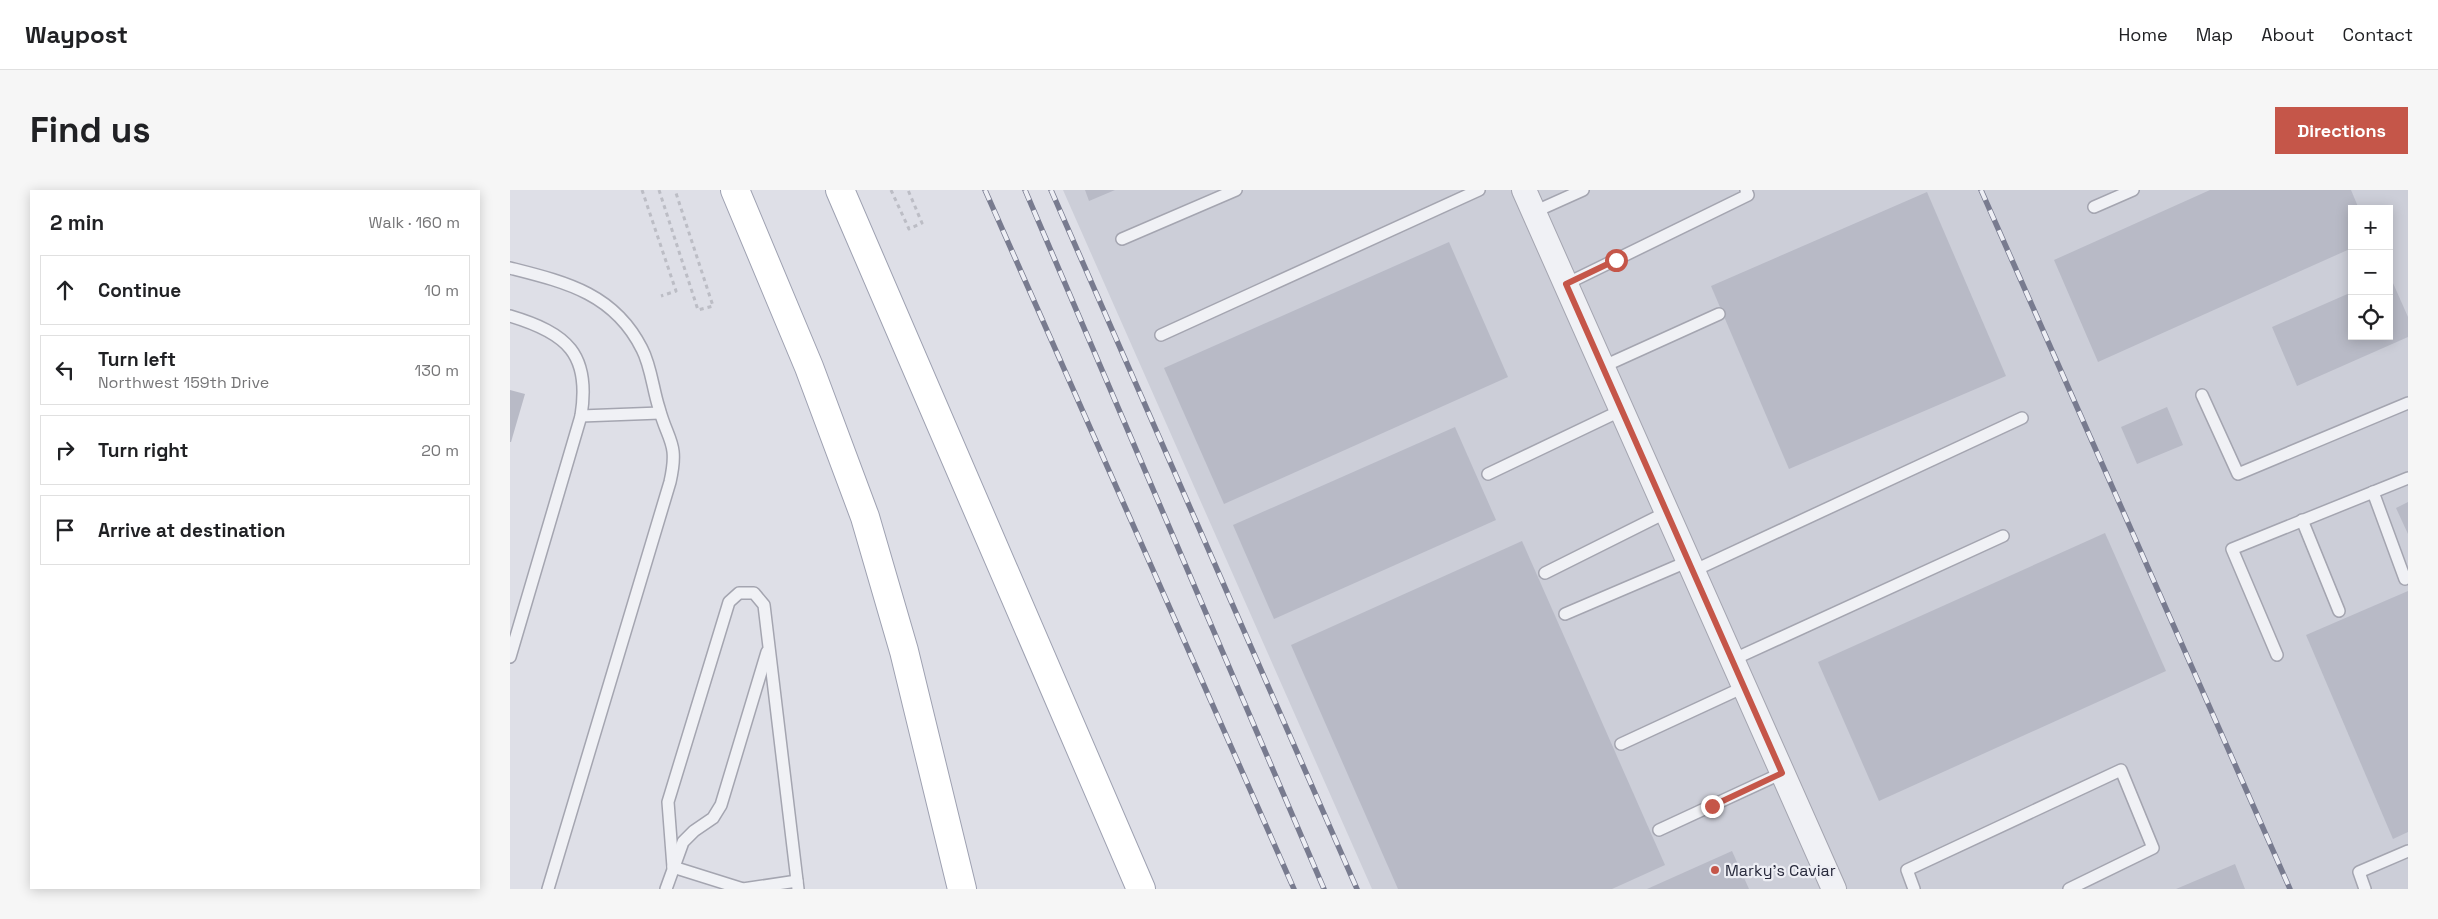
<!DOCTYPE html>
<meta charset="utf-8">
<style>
body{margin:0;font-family:"Space Grotesk",sans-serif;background:#f6f6f6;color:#202124}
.controls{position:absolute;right:15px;top:15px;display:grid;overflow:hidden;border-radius:0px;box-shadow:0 2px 12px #0003}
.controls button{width:45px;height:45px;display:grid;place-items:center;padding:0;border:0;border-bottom:1px solid #e0e0e0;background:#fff;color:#202124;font:25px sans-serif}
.stop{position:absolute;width:15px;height:15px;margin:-11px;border:4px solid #c55649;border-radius:50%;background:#fff}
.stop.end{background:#c55649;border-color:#fff;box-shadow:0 1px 5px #0008}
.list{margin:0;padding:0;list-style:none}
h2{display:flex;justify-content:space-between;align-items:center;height:65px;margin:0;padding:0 20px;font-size:21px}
h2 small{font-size:16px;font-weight:400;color:#757577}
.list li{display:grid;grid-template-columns:32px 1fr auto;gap:15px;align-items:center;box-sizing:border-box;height:70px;margin:0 10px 10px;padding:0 10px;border:1px solid #e0e0e0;border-radius:0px}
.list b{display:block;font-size:19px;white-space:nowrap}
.list p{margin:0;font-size:16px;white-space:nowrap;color:#757577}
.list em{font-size:16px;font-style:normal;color:#757577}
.icon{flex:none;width:28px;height:28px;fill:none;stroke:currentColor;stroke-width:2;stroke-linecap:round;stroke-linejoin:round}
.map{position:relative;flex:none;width:1898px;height:699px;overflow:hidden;border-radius:0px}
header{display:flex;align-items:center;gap:30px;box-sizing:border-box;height:70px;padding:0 25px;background:#fff;border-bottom:1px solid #e0e0e0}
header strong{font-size:24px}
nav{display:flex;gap:28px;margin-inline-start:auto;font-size:18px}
.intro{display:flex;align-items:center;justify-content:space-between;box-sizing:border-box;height:120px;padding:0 30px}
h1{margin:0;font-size:35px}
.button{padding:12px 22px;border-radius:0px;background:#c55649;color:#fff;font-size:18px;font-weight:700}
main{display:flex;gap:30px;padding:0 30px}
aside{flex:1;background:#fff;border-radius:0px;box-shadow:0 2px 12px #0003}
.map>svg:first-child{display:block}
</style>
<header>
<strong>Waypost</strong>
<nav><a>Home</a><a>Map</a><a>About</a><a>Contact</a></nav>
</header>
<div class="intro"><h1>Find us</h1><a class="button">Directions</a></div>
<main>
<aside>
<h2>2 min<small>Walk · 160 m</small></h2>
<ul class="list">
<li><svg class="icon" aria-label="ahead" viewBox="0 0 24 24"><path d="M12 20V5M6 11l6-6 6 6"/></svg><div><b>Continue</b></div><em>10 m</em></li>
<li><svg class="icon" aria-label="left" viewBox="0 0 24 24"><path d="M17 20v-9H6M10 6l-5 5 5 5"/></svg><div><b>Turn left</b><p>Northwest 159th Drive</p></div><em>130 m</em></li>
<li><svg class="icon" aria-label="right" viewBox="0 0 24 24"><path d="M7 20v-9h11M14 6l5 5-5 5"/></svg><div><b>Turn right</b></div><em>20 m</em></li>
<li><svg class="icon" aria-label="arrive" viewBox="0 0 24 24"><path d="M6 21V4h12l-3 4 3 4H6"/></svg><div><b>Arrive at destination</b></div></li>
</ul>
</aside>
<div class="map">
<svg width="1898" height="699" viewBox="0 0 1898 699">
<rect width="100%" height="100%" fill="#dedfe7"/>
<path fill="#ccced8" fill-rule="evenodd" d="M553,0H1898V699H862ZM1842,19H1879V146H1842Z"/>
<g fill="#b8bac6">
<polygon points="575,0 605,0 579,11"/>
<polygon points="1700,0 1841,0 1849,19 1842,19 1842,58 1588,172 1544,70"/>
<polygon points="1417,2 1496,186 1279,279 1201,96"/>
<polygon points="939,52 998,187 714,314 654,178"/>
<polygon points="1879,84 1898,127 1898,147 1787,196 1762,137 1842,102 1842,146 1879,146"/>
<polygon points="0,200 15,204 1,252 0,252"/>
<polygon points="1657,217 1673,255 1627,274 1611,237"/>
<polygon points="945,237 986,330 764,429 723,335"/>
<polygon points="1898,312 1898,344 1886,318"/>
<polygon points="1595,343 1656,481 1369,611 1308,472"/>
<polygon points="1012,351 1155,675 1102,699 888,699 781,455"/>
<polygon points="1898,401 1898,642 1883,649 1796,445"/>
<polygon points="1222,661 1239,699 1137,699"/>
<polygon points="1725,674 1735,699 1666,699"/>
</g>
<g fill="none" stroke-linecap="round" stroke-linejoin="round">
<defs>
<g id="service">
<polyline points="1584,17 1623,0"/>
<polyline points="1024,22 1073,0"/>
<polyline points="612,49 726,0"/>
<path d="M0,78C55,92 104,103 132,159C141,176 143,200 149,218C158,252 169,252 160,292L38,699"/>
<polyline points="1056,94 1238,5 1236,0"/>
<path d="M0,126C57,143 81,164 71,226L0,467"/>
<polyline points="651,145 969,0"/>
<polyline points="1092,177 1209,124"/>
<polyline points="1692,205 1728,284 1898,213"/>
<polyline points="71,226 150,223"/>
<polyline points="978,284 1112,220"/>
<polyline points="1863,302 1895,389"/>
<polyline points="1792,330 1829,421"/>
<polyline points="1183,381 1512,228"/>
<polyline points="1035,383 1157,322"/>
<polyline points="1055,424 1179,371"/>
<polyline points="1767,465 1722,359 1898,288"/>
<polyline points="1222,470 1493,346"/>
<polyline points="1111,554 1234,497"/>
<polyline points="1149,640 1272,583"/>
<polyline points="163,677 158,612 219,412 229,403 244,403 254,415 288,699"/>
<polyline points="163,677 233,699 287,691"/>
<polyline points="156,699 173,652 184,641 203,628 211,615 257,462"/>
<polyline points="1404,699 1397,680 1611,580 1643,658 1559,699"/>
<polyline points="1855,699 1849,682 1898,661"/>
</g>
<polyline id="minor" points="1014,0 1324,699"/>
<g id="primary">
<polyline points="225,0 299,177 355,327 394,461 452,699"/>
<polyline points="330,0 631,699"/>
</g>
</defs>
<use href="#service" stroke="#a4a5b0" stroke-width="14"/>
<use href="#minor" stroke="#a4a5b0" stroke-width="26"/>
<use href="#primary" stroke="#9ea1b1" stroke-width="30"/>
<g stroke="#bcbdc5" stroke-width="3" stroke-dasharray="4 4" stroke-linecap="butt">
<polyline points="132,0 166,101 151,106"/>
<polyline points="149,0 188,120 203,116 165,0"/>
<polyline points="381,0 399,39 412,33 398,0"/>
</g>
<use href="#service" stroke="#f0f1f5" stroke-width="11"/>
<use href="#minor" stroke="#f0f1f5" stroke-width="24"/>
<use href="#primary" stroke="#fff" stroke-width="28"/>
<defs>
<g id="rail">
<polyline points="475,0 784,699"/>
<polyline points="515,0 814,699"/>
<polyline points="541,0 847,699"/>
<polyline points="1471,0 1780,699"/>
</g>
</defs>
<use href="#rail" stroke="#787b8f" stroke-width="5.5"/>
<use href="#rail" stroke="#edeef4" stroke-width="4" stroke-dasharray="11" stroke-linecap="butt"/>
</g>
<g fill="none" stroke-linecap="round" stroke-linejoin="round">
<polyline stroke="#c55649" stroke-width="6" points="1106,70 1056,94 1272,583 1202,616"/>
</g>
<circle fill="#c55649" stroke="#edeef4" stroke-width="2" cx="1205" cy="680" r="5"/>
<g text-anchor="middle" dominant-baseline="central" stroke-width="4.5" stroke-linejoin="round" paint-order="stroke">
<g font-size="16" fill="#282a3c" stroke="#edeef4" text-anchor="start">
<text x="1215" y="680">Marky's Caviar</text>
</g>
</g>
</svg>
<div class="controls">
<button>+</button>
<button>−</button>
<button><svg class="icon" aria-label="locate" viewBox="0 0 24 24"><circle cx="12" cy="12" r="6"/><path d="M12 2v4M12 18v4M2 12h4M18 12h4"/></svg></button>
</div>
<div class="stop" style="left:1106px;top:70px"></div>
<div class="stop end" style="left:1202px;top:616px"></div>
</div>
</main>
